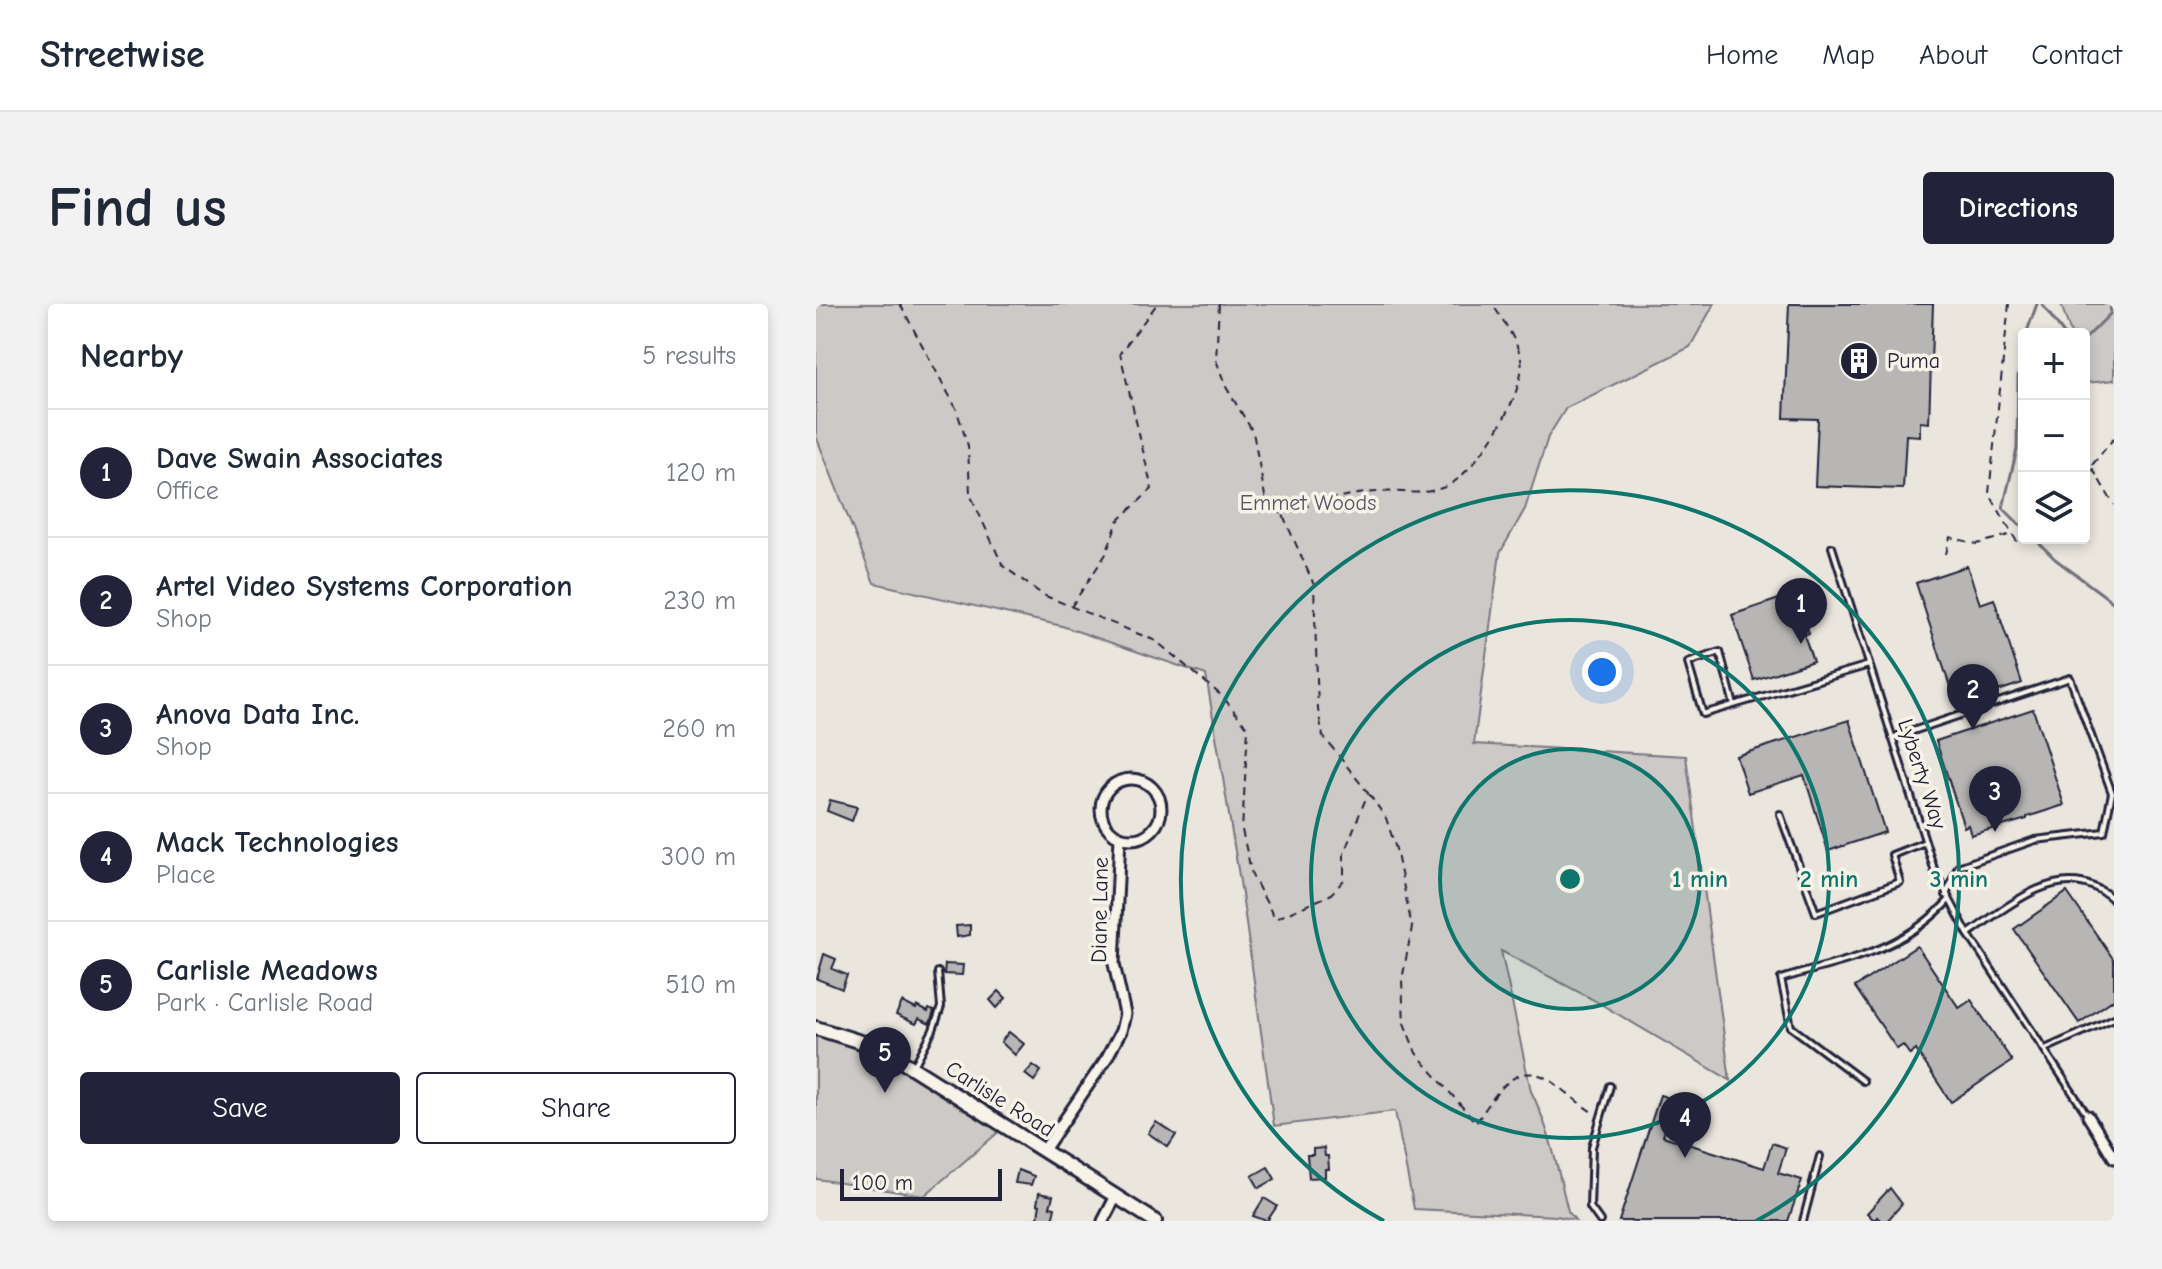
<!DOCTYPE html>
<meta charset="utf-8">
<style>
body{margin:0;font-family:"Comic Neue",sans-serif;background:#f2f2f3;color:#1f2937}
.controls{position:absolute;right:24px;top:24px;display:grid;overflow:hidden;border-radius:8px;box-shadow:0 4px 12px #0003}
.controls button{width:72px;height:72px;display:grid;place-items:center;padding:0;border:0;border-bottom:2px solid #e0e1e3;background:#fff;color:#1f2937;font:40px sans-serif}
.scale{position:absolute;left:24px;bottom:20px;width:162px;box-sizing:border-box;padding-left:8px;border:4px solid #22223b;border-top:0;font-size:22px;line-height:28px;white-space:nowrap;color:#22223b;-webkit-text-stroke:6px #f7f3e8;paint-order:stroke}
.you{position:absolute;left:786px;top:368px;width:28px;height:28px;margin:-20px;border:6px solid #fff;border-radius:50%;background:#1a73e8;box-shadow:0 0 0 12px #1a73e833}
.badge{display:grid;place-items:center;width:52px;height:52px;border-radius:50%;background:#22223b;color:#fff;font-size:26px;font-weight:700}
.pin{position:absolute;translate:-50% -66px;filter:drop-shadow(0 2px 4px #0008)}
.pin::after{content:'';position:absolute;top:42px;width:28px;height:24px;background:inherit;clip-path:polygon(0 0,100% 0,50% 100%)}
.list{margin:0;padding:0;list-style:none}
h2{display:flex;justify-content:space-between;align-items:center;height:104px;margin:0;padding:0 32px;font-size:34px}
h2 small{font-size:26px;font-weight:400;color:#747a83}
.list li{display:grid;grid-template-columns:52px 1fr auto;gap:24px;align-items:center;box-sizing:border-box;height:128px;padding:0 32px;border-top:2px solid #e0e1e3}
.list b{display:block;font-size:30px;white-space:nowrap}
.list p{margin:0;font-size:26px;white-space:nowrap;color:#747a83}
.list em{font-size:26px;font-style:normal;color:#747a83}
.actions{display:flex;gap:16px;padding:24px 32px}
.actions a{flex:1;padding:18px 0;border:2px solid #22223b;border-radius:8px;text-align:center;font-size:28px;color:#22223b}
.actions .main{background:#22223b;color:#fff}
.icon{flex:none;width:44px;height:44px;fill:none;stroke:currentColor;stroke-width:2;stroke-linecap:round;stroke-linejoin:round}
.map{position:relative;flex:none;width:1298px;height:917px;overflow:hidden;border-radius:8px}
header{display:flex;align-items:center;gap:48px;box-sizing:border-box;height:112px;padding:0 40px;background:#fff;border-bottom:2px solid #e0e1e3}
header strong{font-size:38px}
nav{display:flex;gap:44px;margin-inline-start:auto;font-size:28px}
.intro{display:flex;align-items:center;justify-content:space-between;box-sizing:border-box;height:192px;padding:0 48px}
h1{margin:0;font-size:56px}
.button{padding:20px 36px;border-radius:8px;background:#22223b;color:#fff;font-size:28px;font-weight:700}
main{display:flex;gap:48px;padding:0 48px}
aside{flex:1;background:#fff;border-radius:8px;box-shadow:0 4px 12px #0003}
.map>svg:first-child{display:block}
</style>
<header>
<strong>Streetwise</strong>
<nav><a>Home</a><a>Map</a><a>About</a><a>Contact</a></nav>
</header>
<div class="intro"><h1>Find us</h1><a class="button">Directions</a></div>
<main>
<aside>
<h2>Nearby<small>5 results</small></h2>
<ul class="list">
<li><span class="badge">1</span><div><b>Dave Swain Associates</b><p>Office</p></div><em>120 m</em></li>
<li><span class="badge">2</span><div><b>Artel Video Systems Corporation</b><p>Shop</p></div><em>230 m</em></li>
<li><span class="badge">3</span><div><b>Anova Data Inc.</b><p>Shop</p></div><em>260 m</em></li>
<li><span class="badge">4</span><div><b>Mack Technologies</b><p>Place</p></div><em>300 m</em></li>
<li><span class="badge">5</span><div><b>Carlisle Meadows</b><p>Park · Carlisle Road</p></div><em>510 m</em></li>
</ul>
<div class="actions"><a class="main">Save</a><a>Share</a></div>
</aside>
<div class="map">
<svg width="1298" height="917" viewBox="0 0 1298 917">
<rect width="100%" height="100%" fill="#eae6de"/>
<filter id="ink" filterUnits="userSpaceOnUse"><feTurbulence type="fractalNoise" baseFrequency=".0125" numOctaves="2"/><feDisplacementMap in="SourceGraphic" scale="16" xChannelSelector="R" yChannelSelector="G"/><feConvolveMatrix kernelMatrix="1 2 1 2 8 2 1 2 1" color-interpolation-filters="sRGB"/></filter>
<g filter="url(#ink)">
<g fill="#cdc9c6" stroke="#787680" stroke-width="2">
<path d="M0,0H898L874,43L750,104L732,133L709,205L684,249L658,440L870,452L914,776L776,695L685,647L715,787C734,825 742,867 752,907L759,916L741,912L598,905L579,807L458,822L426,590L390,371L246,322L58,279L0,132Z"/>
<polygon points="1245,0 1298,0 1298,76 1271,79 1268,71 1268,30 1255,30"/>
<polygon points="0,724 30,733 192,820 108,892 0,875"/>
</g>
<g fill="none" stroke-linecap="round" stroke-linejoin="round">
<g stroke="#716f7b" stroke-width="3">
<polyline points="1226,0 1248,30"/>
<polyline points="1210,30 1221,0"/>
<polyline points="1268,36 1294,10 1295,0"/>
<polyline points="1208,42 1202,72 1201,145 1187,204 1208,225"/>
<polyline points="1218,234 1239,255 1298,299"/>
</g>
</g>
<g fill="#b8b6b5" stroke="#22223b" stroke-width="2">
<polygon points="973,0 1117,0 1113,119 1104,118 1104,132 1090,131 1087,185 999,182 1002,115 968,114"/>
<polygon points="1151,262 1164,300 1178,295 1206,379 1140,401 1100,279"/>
<polygon points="975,291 984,317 988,316 993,329 988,331 997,357 938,376 916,311"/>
<polygon points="1217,405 1248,501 1211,513 1211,515 1155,531 1152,521 1148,523 1120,437"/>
<polygon points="1033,416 1069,528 1012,547 988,471 932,489 920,452"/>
<polygon points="14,496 41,503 36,517 11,507"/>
<polygon points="1251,588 1298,656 1298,695 1263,719 1198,625"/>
<polygon points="154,621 154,631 141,633 140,622"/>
<polygon points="1101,642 1143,704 1155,696 1196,757 1135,798 1100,746 1094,751 1087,741 1081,745 1039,683"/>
<polygon points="8,650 20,655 16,665 31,671 26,685 1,675"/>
<polygon points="129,660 147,661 146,671 128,670"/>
<polygon points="183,687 190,694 181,704 174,696"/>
<polygon points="86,698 100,705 101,702 112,708 113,705 118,707 114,720 103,715 100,720 80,711"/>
<polygon points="193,728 208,740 199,751 185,738"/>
<polygon points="217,761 225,767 218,777 209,770"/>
<polygon points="844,791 859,796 847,832 948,864 956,839 970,844 962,869 986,876 972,917 803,917"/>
<polygon points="340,818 360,831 352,843 332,829"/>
<polygon points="508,844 509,852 512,852 513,865 509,865 509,873 493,874 491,851 497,851 497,845"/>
<polygon points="452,863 459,875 443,884 436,872"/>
<polygon points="202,866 218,872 215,881 199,879"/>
<polygon points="1074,884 1086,900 1071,917 1065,917 1061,913 1058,916 1051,909"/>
<polygon points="223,889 237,892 234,903 239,904 236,917 221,917 224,901 221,900"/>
<polygon points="448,894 461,902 451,917 437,912"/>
</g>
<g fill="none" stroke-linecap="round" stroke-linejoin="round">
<defs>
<g id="service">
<polyline points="1016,243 1119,568 1152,630 1272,812"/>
<polyline points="918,401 904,348 872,359 887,410 1053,361"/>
<polyline points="1076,434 1254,374 1296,489 1288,528 1219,536 1142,563 1130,591"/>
<polyline points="964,510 1000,609 1084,578 1076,551 1109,538"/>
<path d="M1152,630C1186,607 1234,563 1278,583C1286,587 1293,590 1298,597"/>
<polyline points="1229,745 1298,714"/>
<polyline points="98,762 117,726 125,703 122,668"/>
<path d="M1047,777L975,723L965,675C1031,655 1084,649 1133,596"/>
<polyline points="784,917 774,903 776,843 794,782"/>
<polyline points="987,917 1004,852"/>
</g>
<g id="minor">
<circle cx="315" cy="505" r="30"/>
<polyline points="1272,812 1298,854"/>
<polyline points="228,846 290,755 305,727 309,710 298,660 304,533"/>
<polyline points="287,917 300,892"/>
</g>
<polyline id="secondary" points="0,724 48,739 92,761 339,917"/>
</defs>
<use href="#service" stroke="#22223b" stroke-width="10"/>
<use href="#minor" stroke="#22223b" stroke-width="15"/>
<use href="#secondary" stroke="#22223b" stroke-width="18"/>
<g stroke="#22223b" stroke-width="2" stroke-dasharray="8 6" stroke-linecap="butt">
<path d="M84,0L140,104L152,142L154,190L187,262L227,291L340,337L406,392L432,424L426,526L436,571L459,615L514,591L528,576V549L552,489L507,432L502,406L498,281L467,211C496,199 531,189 563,188C590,186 601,193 629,183C659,171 712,87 705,55C701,36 687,16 676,0"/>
<polyline points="403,0 400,56 410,83 437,128 449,192 466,210"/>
<polyline points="1193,0 1173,189 1201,238 1208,232"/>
<polyline points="1276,161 1298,134"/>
<polyline points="1268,171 1275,162 1298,201"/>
<polyline points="1130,250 1134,233 1161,240 1196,230"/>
<polyline points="255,303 290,250 302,217 336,185 304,49 341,0"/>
<path d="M553,490L570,514L580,545L596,623L586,676L588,719L600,749L660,819C681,788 702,749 742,782C755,791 764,801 778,809"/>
</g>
<use href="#service" stroke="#f7f3e8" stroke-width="4"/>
<use href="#minor" stroke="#f7f3e8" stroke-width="9"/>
<use href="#secondary" stroke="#f7f3e8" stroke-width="12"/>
</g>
</g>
<circle cx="754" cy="575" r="130" fill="#0f766e" fill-opacity=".12"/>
<g fill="none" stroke="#0f766e" stroke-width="4">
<circle cx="754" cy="575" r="130"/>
<circle cx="754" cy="575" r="259"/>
<path d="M568 917A389 389 0 1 1 940 917"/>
</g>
<defs>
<symbol id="building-disc" viewBox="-11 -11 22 22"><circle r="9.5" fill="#22223b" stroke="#f7f3e8"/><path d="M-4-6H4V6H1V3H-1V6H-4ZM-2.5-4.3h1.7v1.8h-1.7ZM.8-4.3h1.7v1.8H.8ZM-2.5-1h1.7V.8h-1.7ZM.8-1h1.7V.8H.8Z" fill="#fff"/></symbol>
</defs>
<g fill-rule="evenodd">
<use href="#building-disc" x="1021" y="35" width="44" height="44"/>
</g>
<g text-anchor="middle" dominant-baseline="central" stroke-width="7" stroke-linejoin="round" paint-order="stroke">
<g font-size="22" fill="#22223b" stroke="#f7f3e8" text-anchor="start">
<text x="1071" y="57">Puma</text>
</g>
<g font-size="22" fill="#555465" stroke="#f7f3e8">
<text x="492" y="199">Emmet Woods</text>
</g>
<g font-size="22" fill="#22223b" stroke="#f7f3e8">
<text transform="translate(1106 470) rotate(72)">Lyberty Way</text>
<text transform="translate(284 606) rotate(-89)">Diane Lane</text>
<text transform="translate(184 795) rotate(32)">Carlisle Road</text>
</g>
</g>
<circle cx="754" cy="575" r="12" fill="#0f766e" stroke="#f7f3e8" stroke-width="4"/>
<g font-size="24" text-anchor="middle" font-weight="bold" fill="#0f766e" stroke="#f7f3e8" stroke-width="7" stroke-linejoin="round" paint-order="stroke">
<text x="884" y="583">1 min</text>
<text x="1013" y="583">2 min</text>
<text x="1143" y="583">3 min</text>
</g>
</svg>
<div class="controls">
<button>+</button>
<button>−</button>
<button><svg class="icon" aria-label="layers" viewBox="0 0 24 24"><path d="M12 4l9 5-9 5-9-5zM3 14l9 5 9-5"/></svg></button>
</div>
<div class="scale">100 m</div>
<div class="you"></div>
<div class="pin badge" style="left:985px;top:340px">1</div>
<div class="pin badge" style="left:1157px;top:426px">2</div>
<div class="pin badge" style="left:1179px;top:528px">3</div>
<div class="pin badge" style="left:869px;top:854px">4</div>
<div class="pin badge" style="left:69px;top:789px">5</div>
</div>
</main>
